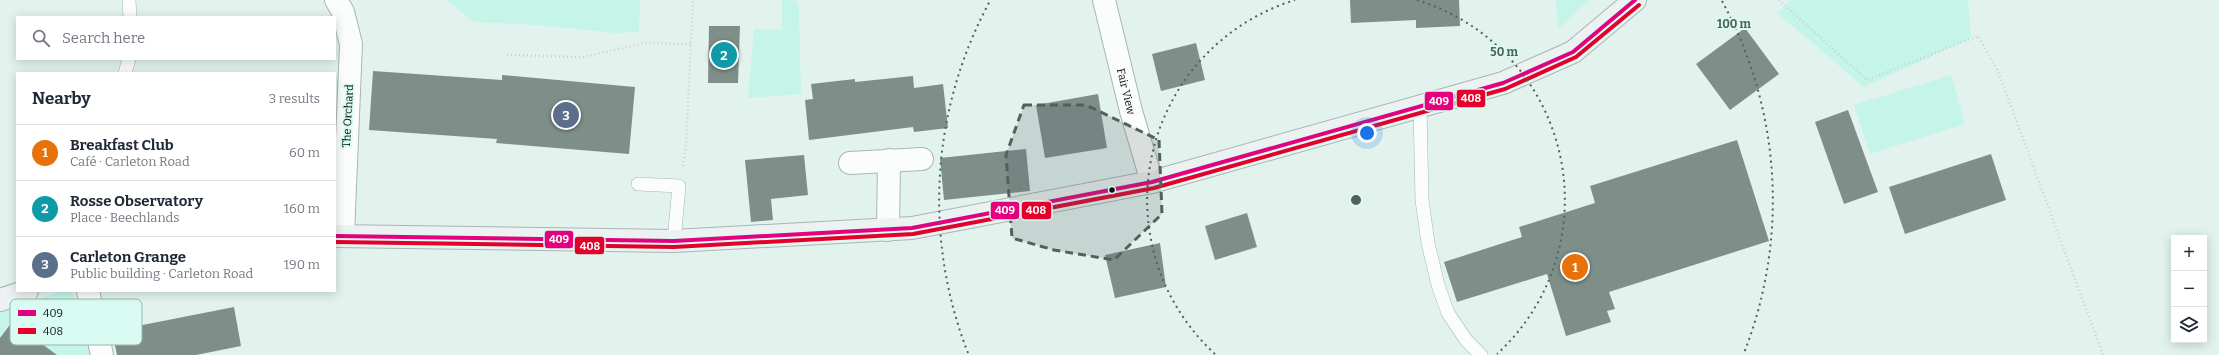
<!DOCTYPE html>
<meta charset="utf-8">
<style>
body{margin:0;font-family:Bitter,serif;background:#f6f6f7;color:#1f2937}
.controls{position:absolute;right:12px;bottom:12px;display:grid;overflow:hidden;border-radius:0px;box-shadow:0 2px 10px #0003}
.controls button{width:36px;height:36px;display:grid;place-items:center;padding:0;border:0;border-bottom:1px solid #e0e1e3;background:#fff;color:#1f2937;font:20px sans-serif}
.you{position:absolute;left:1367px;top:133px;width:14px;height:14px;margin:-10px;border:3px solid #fff;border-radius:50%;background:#1a73e8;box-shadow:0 0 0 6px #1a73e833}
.badge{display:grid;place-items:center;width:26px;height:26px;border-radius:50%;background:#ea580c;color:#fff;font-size:13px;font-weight:700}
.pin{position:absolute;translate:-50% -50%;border:2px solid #fff;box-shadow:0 1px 4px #0006}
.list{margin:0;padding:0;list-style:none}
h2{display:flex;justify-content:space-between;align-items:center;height:52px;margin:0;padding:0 16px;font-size:17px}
h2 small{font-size:13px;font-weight:400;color:#747a83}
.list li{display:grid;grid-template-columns:26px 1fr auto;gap:12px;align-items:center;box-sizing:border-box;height:56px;padding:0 16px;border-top:1px solid #e0e1e3}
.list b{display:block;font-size:15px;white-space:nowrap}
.list p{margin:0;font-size:13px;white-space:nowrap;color:#747a83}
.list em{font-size:13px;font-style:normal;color:#747a83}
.icon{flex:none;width:22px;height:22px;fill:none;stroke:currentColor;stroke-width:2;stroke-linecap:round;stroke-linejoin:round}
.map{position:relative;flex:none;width:2219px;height:355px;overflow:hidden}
.search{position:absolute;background:#fff;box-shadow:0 2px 10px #0003;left:16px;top:16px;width:320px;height:44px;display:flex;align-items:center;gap:10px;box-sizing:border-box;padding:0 14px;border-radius:0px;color:#747a83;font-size:15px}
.panel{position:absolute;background:#fff;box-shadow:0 2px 10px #0003;left:16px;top:72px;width:320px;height:220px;border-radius:0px}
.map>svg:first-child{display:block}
</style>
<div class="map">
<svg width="2219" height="355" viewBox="0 0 2219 355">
<rect width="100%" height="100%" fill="#e2f3ee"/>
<g fill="#c4f5e8">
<polygon points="446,0 640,0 639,32 615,33 538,25 474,22"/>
<polygon points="782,0 796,0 799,9 801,94 748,98 754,29 782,30"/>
<polygon points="1556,0 1589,0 1558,29"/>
<polygon points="1791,0 1968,0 1971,38 1864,87 1777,13"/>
<polygon points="1951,75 1965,124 1870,154 1854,105"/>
<polygon points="63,291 72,291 91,355 41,355 47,348 12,322 0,338 0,311"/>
</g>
<g fill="#7e8f8a">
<polygon points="1350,0 1459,0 1460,26 1416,28 1416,20 1351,23"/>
<polygon points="709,26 740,26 738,83 708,83"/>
<polygon points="1745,28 1779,74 1730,110 1696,64"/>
<polygon points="1196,43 1205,80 1161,91 1152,54"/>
<polygon points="373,71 502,80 502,75 635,87 629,154 496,143 497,139 369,130"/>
<polygon points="913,76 914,88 943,84 948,128 914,132 913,127 809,140 805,100 813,99 811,84 855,79 855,82"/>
<polygon points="1098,94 1107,148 1045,158 1036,105"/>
<polygon points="1848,110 1878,192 1844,204 1815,122"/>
<polygon points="1737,140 1769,241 1609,292 1615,309 1607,311 1611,322 1566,336 1547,274 1457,302 1444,262 1522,237 1519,227 1595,203 1590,186"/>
<polygon points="1026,149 1030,191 944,200 940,158"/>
<polygon points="1991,154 2006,200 1905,234 1889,187"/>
<polygon points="804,155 808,195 771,199 773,220 751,222 745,160"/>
<polygon points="1247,213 1257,247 1215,260 1205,226"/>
<polygon points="1160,243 1166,287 1115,298 1105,255"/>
<polygon points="234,307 241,346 196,355 117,355 112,331"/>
<polygon points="12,322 57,355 0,355 0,338"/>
</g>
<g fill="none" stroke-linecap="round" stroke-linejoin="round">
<defs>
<g id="lane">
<polyline points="129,0 130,17"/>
<polyline points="125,73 129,59"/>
<polyline points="1420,107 1422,200 1428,243 1438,285 1448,313 1466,340 1481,355"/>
<polyline points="638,184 679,186 674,241"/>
</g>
<g id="street">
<polyline points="336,0 343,12 351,44 343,235"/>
<path id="s1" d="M1104,0L1131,111L1152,182"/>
<polyline points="850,163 922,159"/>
<polyline points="888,230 889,160"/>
<polyline points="88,291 102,355"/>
</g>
<g id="secondary">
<polyline points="335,236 674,241 912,228 1152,182 1503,83 1573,52 1635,0"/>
<polyline points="0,300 27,291"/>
</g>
</defs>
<use href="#lane" stroke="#a9b6b3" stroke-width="14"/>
<use href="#street" stroke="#a9b6b3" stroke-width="24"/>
<use href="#secondary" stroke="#a9b6b3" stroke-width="24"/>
<g stroke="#ccd0cf" stroke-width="2.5" stroke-dasharray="1 3" stroke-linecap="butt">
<polyline points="1779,0 1867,80 1978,36 1998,71 2103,355"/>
<polyline points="507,55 583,57 645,43 692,44"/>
<polyline points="683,166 686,145 693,0"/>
</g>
<use href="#lane" stroke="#fbfdfc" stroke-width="13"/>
<use href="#street" stroke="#fbfdfc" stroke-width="22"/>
<use href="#secondary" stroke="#ebf2f1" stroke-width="22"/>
<defs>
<polyline id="bus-1" points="335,236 674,241 912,228 1152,182 1503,83 1573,52 1635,0"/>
<polyline id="bus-2" points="335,242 674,247 913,234 1154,188 1505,89 1576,57 1639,5"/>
</defs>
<use href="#bus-1" stroke="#dafbf2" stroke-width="7"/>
<use href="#bus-2" stroke="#dafbf2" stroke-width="7"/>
<use href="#bus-1" stroke="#e5007d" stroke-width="4"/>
<use href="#bus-2" stroke="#e4002b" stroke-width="4"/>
</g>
<path fill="#53615d" fill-opacity="0.2" stroke="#53615d" stroke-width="3" stroke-dasharray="8 5" stroke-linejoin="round" d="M1024,105H1086L1159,140L1162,214L1114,260L1054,250L1012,238L1006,155Z"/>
<g fill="none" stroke="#53615d" stroke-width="2" stroke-dasharray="2 4">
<path d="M1215 354A209 209 0 0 1 1295 0M1417 0A209 209 0 0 1 1497 354"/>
<path d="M968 353A417 417 0 0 1 990 1M1722 1A417 417 0 0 1 1744 353"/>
</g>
<circle fill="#06120f" stroke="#dafbf2" stroke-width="1.5" cx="1112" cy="190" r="3.5"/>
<g text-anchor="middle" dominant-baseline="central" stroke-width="4" stroke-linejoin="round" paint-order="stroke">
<g font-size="11" fill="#06120f" stroke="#dafbf2">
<text stroke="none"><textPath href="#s1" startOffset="94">Fair View</textPath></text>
<text transform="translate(348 116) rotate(-87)">The Orchard</text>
</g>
</g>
<rect x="10" y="299" width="132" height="46" rx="6" fill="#dafbf2" stroke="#9ab5ae" stroke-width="1"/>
<rect x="18" y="310" width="18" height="6" fill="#e5007d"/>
<rect x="18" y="328" width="18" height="6" fill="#e4002b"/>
<g font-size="11" fill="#06120f">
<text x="43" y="317">409</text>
<text x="43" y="335">408</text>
</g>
<circle cx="1356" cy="200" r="6" fill="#53615d" stroke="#dafbf2" stroke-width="2"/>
<g font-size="12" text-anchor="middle" font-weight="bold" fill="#53615d" stroke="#dafbf2" stroke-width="4" stroke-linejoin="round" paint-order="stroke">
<text x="1734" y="28">100 m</text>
<text x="1504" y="56">50 m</text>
</g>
<g stroke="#dafbf2" stroke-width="1.5">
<rect x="1456" y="89" width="30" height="19" rx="4" fill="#e4002b"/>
<rect x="1424" y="91" width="30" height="20" rx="4" fill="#e5007d"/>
<rect x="990" y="201" width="30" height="19" rx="4" fill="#e5007d"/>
<rect x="1021" y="201" width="31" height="19" rx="4" fill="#e4002b"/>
<rect x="544" y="230" width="30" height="19" rx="4" fill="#e5007d"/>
<rect x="574" y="236" width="31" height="19" rx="4" fill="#e4002b"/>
</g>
<g font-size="11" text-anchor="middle" font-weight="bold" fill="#fff">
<text x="1471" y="102">408</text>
<text x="1439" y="105">409</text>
<text x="1005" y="214">409</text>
<text x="1036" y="214">408</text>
<text x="559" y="243">409</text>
<text x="590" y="250">408</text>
</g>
</svg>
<div class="controls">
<button>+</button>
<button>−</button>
<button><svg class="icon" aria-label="layers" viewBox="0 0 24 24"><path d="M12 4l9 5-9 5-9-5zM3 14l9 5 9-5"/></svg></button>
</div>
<div class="you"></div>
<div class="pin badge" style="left:1575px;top:267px;background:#e8710a">1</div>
<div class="pin badge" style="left:724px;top:55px;background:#0f9aa8">2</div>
<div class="pin badge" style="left:566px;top:115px;background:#5c6f8a">3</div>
<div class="search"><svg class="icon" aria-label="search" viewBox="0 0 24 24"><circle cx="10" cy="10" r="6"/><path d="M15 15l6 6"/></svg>Search here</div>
<section class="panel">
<h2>Nearby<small>3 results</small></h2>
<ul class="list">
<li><span class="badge" style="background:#e8710a">1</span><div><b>Breakfast Club</b><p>Café · Carleton Road</p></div><em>60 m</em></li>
<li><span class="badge" style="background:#0f9aa8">2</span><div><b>Rosse Observatory</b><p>Place · Beechlands</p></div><em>160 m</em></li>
<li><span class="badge" style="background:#5c6f8a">3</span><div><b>Carleton Grange</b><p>Public building · Carleton Road</p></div><em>190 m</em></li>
</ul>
</section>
</div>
